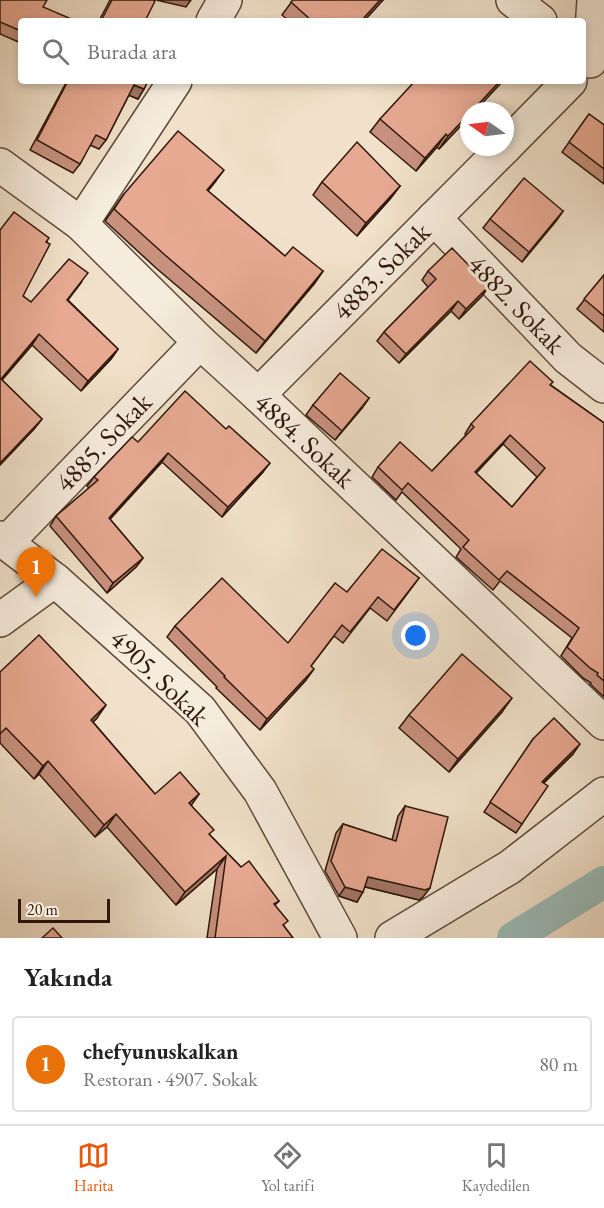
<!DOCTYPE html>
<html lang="tr">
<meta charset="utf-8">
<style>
body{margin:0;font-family:"EB Garamond",serif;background:#f6f6f6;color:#222}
.compass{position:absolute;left:460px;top:102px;width:54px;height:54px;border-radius:50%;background:#fff;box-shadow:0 3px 9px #0003;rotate:284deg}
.scale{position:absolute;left:18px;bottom:15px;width:92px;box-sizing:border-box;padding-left:6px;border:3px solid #2f170b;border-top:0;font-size:16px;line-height:21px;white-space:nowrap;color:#2f170b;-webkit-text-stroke:4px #f6ecdd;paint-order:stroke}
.you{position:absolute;left:416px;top:636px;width:21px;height:21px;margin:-15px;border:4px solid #fff;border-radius:50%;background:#1a73e8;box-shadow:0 0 0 9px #1a73e833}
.badge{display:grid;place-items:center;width:39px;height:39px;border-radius:50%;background:#ea580c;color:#fff;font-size:20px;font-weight:700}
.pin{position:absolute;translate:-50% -50px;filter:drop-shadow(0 2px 3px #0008)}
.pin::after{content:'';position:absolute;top:32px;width:21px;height:18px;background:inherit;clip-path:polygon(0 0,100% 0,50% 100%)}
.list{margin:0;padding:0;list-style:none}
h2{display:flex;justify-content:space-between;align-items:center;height:78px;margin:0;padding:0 24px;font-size:26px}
h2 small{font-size:20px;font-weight:400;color:#767676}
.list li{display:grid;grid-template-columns:39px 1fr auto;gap:18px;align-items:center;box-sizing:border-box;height:96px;margin:0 12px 12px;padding:0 12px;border:2px solid #e0e0e0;border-radius:6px}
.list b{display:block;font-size:22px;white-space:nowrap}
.list p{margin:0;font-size:20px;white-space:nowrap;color:#767676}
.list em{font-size:20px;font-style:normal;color:#767676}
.icon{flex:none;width:33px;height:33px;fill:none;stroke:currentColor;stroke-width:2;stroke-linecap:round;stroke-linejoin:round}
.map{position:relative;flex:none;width:604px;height:938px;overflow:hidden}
.search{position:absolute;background:#fff;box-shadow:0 3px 9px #0003;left:18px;right:18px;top:18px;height:66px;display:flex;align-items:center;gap:15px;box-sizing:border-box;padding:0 21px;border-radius:6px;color:#767676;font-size:22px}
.sheet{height:186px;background:#fff}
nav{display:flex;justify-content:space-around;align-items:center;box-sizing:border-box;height:84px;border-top:2px solid #e0e0e0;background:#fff;font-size:16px;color:#767676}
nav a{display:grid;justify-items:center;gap:3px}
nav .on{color:#ea580c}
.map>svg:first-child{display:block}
</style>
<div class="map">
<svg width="604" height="938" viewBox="0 0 604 938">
<rect width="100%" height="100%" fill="#f1e1ca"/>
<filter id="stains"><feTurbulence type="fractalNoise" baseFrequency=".00333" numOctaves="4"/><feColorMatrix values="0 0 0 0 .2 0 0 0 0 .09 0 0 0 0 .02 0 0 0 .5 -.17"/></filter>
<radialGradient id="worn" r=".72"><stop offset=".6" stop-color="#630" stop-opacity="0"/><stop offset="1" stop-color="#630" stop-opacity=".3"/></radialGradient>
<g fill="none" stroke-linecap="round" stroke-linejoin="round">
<polyline stroke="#9bbdba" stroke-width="32" points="513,938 604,882"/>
<defs>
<g id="minor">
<polyline points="513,0 540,21"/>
<polyline points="213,21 225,0"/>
<polyline points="590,61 594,0"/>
<polyline points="505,147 570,81"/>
<polyline points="0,165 81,224 200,342 258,395 604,723"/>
<polyline points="434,218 568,358 604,386"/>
<polyline points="81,224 175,81"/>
<polyline points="258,395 505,147"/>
<polyline points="0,538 55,580 200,710 260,791 340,938"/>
<polyline points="6,543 200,342"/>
<polyline points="0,620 55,580"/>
<polyline points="392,938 510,867 604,794"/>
</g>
</defs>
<use href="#minor" stroke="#604a3b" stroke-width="36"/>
<use href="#minor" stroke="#f6ecdd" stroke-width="33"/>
</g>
<g fill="#c7917e" stroke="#2f170b" stroke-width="1.5" fill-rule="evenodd">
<polygon points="0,0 21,21 21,43 0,34"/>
<polygon points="110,0 153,0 145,21 99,21"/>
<polygon points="293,0 383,0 364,21 289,21 282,15"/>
<polygon points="67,81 148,81 138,99 129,95 106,140 99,149 90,145 80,164 73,173 30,150"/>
<polygon points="469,111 469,117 439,149 437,147 416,171 370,132 380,119"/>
<polygon points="589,114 604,125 604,184 562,152"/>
<polygon points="215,182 208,191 285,256 323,271 314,284 256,353 156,268 105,221 124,194"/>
<polygon points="322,182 400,186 390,199 357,236 313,195"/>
<polygon points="563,211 556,221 522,262 483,228 490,219"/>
<polygon points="0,230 47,242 23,296 31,302 81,283 68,300 118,349 111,359 81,391 32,345 2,380 42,419 34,429 0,465"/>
<polygon points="428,271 489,286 482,296 459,319 451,311 399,363 377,341 384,332 428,287 422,280"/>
<polygon points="604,275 604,332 577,309"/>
<path d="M551,385L604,423V697L590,684L591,683L583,678L561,656L572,638L500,581L493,590L456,557L461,549L402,492L396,500L372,477L378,467L432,471L466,435L465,434L471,424ZM503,444L537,477L512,507L476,473Z"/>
<polygon points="369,398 362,408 335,440 306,415 313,405"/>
<polygon points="138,442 263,472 222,517 162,462 110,519 143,558 136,567 107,593 50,526 56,516 89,488 87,486 94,477"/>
<polygon points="419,578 387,621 370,608 343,643 334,636 311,666 306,680 260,730 216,688 217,687 167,637 175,626 288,643 347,592"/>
<polygon points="0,672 97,718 93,722 155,794 199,794 191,805 210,835 241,867 279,901 275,905 284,926 293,938 207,938 217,869 176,905 107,827 95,837 39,774 34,779 0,743"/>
<polygon points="502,712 449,772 399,728 409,715"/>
<polygon points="533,739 573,754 544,783 522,824 516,833 484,812"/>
<polygon points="405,806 423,897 419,900 365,887 357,902 339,896 325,871 336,833 343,824 392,840 398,816"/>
</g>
<g fill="#a27666" stroke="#2f170b" stroke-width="1.5">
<polygon points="156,0 191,0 186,7"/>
<polygon points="380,0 383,0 364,21 361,21"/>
<polygon points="500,81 503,81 475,111 472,111"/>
<polygon points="134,85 144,89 138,99 128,95"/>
<polygon points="469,114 469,117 439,149 448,136"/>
<polygon points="446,134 437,147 416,171 425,158"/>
<polygon points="224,170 215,182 198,202 207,190"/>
<polygon points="400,186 390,199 357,236 366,223"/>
<polygon points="563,211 556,221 522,262 529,252"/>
<polygon points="323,271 314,284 256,353 265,341"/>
<polygon points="489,286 482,296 459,319 466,309"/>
<polygon points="458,301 451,311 399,363 406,354"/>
<polygon points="39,334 32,345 0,382 0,380"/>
<polygon points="118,349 111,359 81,391 88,381"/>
<polygon points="369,398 362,408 335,440 342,431"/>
<polygon points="42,419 34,429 0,465 0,463"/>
<polygon points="510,435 503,444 468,482 475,472"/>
<polygon points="168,453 162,462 102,528 109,518"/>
<polygon points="270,463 263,472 222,517 228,507"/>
<polygon points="143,558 136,567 107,593 113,583"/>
<polygon points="314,669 306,680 260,730 267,719"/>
<polygon points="512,698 502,712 449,772 458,759"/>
<polygon points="106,705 97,718 82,733 91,720"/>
<polygon points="580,744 573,754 535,791 542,782"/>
<polygon points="48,761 39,774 34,779 43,766"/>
<polygon points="199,794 190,807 189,803"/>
<polygon points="116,814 107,827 95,837 104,825"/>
<polygon points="226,856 217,869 176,905 185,892"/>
<polygon points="368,877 430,888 423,897 419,900 362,886"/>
<polygon points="345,887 363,892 357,902 339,896"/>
</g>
<g fill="#e7a992" stroke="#2f170b" stroke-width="1.5" fill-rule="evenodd">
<polygon points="0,0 47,0 43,7 76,21 21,21 21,31 0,22"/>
<polygon points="112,0 153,0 155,1 145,21 101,21"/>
<polygon points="293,0 380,0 361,21 312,21 291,2"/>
<polygon points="68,81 148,81 144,89 134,85 106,140 96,135 80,164 37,140"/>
<polygon points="415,81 500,81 472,111 469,111 469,114 448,136 446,134 425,158 380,119"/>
<polygon points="589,114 604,125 604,169 569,142"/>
<polygon points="178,131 224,170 207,190 285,256 293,247 323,271 265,341 165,255 114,209 124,194"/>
<polygon points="357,142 400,186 366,223 322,182"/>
<polygon points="524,178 563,211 529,252 490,219"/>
<polygon points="14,212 49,238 46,242 50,244 23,296 31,302 69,259 88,273 67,300 118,349 88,381 39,334 1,379 42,419 0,463 0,230"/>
<polygon points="452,248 489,286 466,309 458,301 406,354 384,332 436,279 428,271"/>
<polygon points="604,275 604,316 584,299"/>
<path d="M530,361L553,382L550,385L604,423V681L597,675L598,673L590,668L567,647L579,628L507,571L499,580L463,547L469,540L408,483L402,490L378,467L400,442L432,471L474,427L471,424ZM510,435L545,468L512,507L475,472Z"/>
<polygon points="340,373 369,398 342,431 313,405"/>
<polygon points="185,391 226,429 229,426 270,463 228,507 168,453 109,518 143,558 113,583 56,516 98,480 94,477 132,437 138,442"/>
<polygon points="382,549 419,578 394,610 378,597 350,632 342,625 311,666 314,669 267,719 224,677 225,676 175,626 222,578 288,643 335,583 347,592"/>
<polygon points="39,635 106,705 91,720 155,794 180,772 199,794 189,803 214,830 209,834 241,867 249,861 279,901 274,904 288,921 283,925 293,938 215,938 226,856 185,892 116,814 104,825 48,761 43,766 6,728 1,733 0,732 0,672"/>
<polygon points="462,654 512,698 458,759 409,715"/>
<polygon points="554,718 580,744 542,782 548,786 522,824 490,802 533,739"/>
<polygon points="405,806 448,817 430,888 425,890 368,877 363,892 345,887 331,861 343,824 396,841"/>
<polygon points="53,928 62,938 42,938"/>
</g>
<g text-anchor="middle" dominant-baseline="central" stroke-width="6" stroke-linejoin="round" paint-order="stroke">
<g font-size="27" fill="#2f170b" stroke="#f6ecdd">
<text transform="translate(381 271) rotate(-45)">4883. Sokak</text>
<text transform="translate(517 304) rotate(46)">4882. Sokak</text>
<text transform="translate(305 440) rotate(43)">4884. Sokak</text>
<text transform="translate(103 442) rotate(-46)">4885. Sokak</text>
<text transform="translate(160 677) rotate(44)">4905. Sokak</text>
</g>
</g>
<rect width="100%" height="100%" filter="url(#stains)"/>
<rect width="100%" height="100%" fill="url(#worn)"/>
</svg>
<svg class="compass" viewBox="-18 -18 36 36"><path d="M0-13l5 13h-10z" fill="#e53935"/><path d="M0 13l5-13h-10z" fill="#767676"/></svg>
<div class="scale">20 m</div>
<div class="you"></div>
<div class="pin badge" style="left:36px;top:597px;background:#e8710a">1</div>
<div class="search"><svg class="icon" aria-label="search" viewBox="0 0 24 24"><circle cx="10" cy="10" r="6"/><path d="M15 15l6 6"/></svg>Burada ara</div>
</div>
<section class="sheet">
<h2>Yakında<small></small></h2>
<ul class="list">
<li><span class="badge" style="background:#e8710a">1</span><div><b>chefyunuskalkan</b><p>Restoran · 4907. Sokak</p></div><em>80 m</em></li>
</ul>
</section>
<nav>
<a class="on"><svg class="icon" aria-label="map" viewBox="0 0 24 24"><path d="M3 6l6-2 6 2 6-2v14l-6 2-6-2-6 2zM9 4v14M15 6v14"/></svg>Harita</a>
<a><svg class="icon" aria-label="directions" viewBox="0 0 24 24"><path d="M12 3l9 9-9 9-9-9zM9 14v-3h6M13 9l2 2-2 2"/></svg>Yol tarifi</a>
<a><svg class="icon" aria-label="saved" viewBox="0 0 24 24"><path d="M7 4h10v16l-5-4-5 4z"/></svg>Kaydedilen</a>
</nav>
